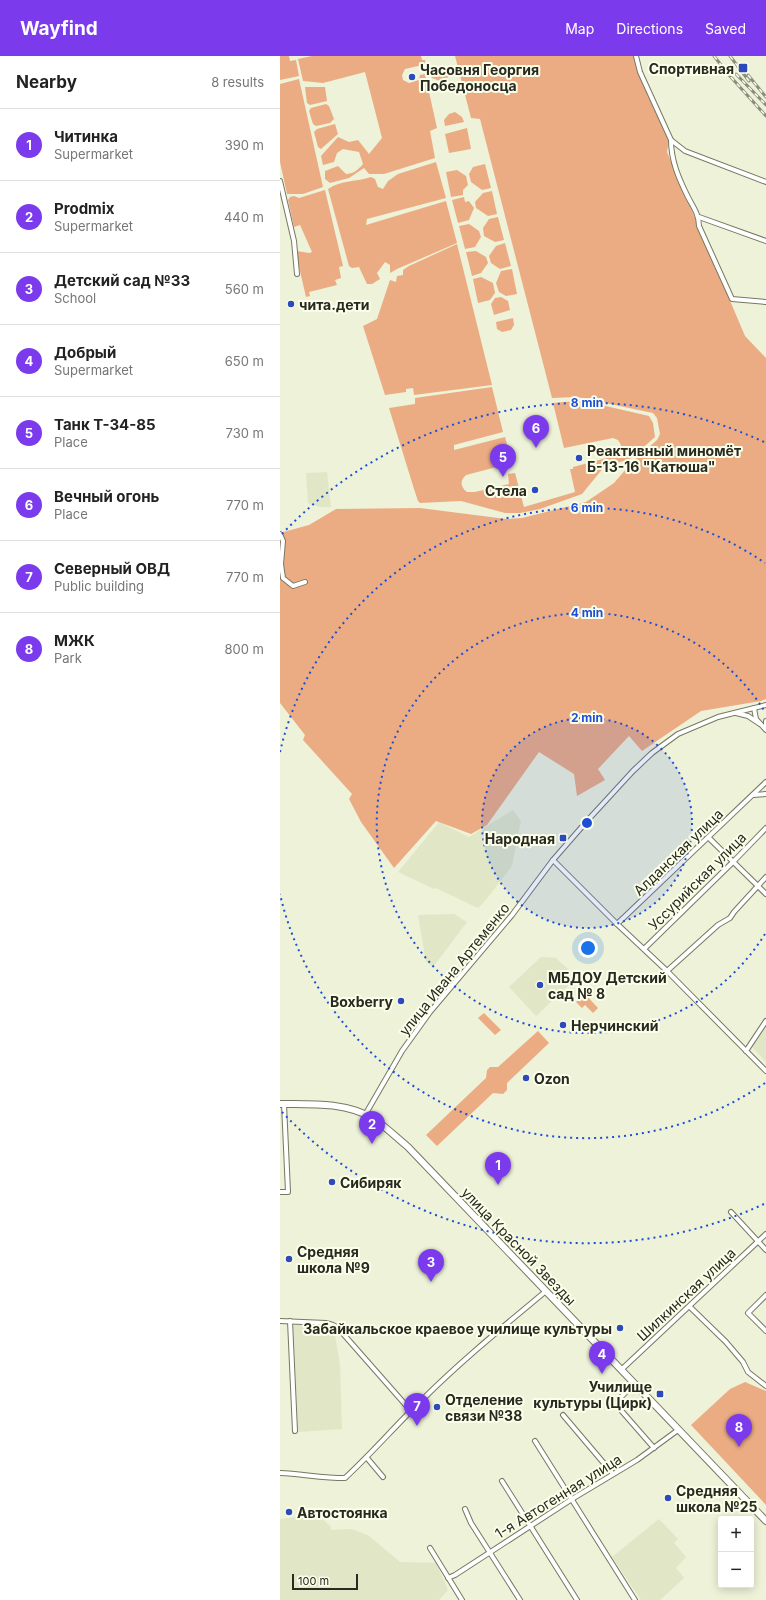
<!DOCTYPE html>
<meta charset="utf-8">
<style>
body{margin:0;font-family:Inter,sans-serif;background:#f6f6f6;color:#222}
.controls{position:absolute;right:12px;bottom:12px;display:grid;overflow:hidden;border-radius:4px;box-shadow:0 2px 10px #0003}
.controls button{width:36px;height:36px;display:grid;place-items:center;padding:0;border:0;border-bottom:1px solid #e0e0e0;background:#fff;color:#222;font:20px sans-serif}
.scale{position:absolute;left:12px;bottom:10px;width:66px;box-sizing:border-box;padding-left:4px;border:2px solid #282920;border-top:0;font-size:11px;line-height:14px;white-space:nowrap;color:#282920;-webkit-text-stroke:3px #fbfee9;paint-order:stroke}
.you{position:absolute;left:308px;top:892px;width:14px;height:14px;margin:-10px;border:3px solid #fff;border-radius:50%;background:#1a73e8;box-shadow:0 0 0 6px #1a73e833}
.badge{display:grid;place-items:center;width:26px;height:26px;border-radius:50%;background:#7c3aed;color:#fff;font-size:13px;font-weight:700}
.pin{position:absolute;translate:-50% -33px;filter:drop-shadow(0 1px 2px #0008)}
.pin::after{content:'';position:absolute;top:21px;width:14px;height:12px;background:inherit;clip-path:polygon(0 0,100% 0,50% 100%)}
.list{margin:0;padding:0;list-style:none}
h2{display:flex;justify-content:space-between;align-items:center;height:52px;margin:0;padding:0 16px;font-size:17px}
h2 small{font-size:13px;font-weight:400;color:#767676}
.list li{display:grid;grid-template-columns:26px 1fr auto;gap:12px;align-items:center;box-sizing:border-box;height:72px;padding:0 16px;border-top:1px solid #e0e0e0}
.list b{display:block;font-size:15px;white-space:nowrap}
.list p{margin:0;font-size:13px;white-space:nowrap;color:#767676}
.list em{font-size:13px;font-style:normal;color:#767676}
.map{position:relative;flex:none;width:486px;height:1544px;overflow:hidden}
header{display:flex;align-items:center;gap:24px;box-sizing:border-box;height:56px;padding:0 20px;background:#7c3aed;color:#fff}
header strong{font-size:19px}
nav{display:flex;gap:22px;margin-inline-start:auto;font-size:14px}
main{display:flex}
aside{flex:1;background:#fff}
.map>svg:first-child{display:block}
</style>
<header>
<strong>Wayfind</strong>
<nav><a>Map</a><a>Directions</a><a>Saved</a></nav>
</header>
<main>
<aside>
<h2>Nearby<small>8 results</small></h2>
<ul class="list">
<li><span class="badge">1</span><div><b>Читинка</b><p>Supermarket</p></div><em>390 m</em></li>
<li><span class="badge">2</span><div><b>Prodmix</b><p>Supermarket</p></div><em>440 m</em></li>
<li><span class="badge">3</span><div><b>Детский сад №33</b><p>School</p></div><em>560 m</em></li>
<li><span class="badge">4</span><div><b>Добрый</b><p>Supermarket</p></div><em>650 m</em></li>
<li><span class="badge">5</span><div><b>Танк Т-34-85</b><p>Place</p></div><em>730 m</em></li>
<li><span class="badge">6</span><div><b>Вечный огонь</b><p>Place</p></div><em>770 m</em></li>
<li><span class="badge">7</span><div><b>Северный ОВД</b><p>Public building</p></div><em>770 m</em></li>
<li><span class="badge">8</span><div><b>МЖК</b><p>Park</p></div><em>800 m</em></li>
</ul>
</aside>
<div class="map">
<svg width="486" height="1544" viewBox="0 0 486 1544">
<rect width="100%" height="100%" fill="#edf2d8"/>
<g fill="#e1e7c6">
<polygon points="47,416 51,451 40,451 28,447 26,417"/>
<polygon points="233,754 241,765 232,810 205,845 198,852 156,832 154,833 118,816 159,766 189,781"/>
<polygon points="174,858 187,866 153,911 146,906 138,859"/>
<polygon points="261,901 276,902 289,914 284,919 291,927 256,960 229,931"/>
<polygon points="486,971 486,1006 472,991"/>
<polygon points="13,1268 39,1269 40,1272 54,1273 60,1309 62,1373 18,1376"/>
<polygon points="37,1458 51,1471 51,1474 71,1473 88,1479 120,1506 156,1507 168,1534 159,1544 0,1544 0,1463"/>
<polygon points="379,1463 398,1483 394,1487 406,1501 396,1512 404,1522 380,1544 361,1544 332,1501"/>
</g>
<g fill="#ecac83">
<polygon points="0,0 9,0 10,5 16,4 19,20 0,24"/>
<path d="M32,0H141L142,4H145L146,10L143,13L138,10L125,13L122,19L123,24L129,27L139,24L140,19L145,18L157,72L150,75L155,102L104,118H89L84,112L69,122L50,127L45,123V115L58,110L66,118C73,118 78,114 83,108L79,96L63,93L57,97L54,106L43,109L41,100L58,81L69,86L78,84L89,98L102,82L85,16L43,27L23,25L18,3Z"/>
<polygon points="175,0 353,0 362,24 389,84 387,96 465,280 486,302 486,643 481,645 421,655 362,695 349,680 318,713 325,724 297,740 294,718 259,696 207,769 191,778 156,765 114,812 81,766 69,743 72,738 23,684 25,679 0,647 0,477 29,469 56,453 140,452 226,463 242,462 306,446 334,427 353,405 377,384 380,378 377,362 373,357 297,341 272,342 200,63 191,62"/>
<polygon points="169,11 171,16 166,24 160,25 152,22 150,17 152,14"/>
<polygon points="19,23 43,131 23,138 7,138 0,106 0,28"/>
<polygon points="25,31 45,31 47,45 30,49 27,47"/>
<polygon points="46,48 49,50 54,63 50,67 36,70 33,68 29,55 31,52"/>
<polygon points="175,56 182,61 184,66 165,70 164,64 169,58"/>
<polygon points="55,68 58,78 41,93 38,91 34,76 37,73"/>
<polygon points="187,72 191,93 169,97 165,78"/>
<path d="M156,106L166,142L87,163L86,169L166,145L177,187L117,213L110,217V209L105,206L97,217L100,223L92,228H87L79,211L72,212L69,210L48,133C61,124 77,126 91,121L95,123L98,131L103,133L108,125L118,118Z"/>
<polygon points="205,108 211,132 202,134 191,126 189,118 193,111"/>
<polygon points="177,114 186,120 188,129 183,134 183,139 171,141 166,116"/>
<polygon points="45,134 63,210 59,211 61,222 55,224 57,229 29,236 30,240 26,241 17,202 17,195 29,197 32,196 20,169 14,171 8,144 10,141 14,140 19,142"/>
<polygon points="212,135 217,158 208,160 196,152 195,146 203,137"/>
<polygon points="184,141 185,146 189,145 194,152 189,164 178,167 172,144"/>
<polygon points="218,161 224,184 215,186 204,180 203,172 209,163"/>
<polygon points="189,168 199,175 201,181 195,191 185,193 179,170"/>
<polygon points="225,187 231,210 220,213 211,207 209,200 216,190"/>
<polygon points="177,188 212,329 134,339 133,332 126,333 126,336 105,339 83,270 97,263 110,224 116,226 117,220 123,219 123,214 129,210"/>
<polygon points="196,195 206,201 208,207 201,217 192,220 186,196"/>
<polygon points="232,213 237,238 226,240 219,236 216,227 221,215"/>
<polygon points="201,221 213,227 215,237 210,244 198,247 193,223"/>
<polygon points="221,241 228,245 230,254 214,259 211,248 215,242"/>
<polygon points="233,262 234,269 231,274 222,276 217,273 216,266"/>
<path d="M212,331L223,376L174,389V394L225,381L232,407L186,419C180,424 180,431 187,436H195L229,428L228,418L235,417L244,451L295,436L290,413H293V411L338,399L341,389L338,384L333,382L284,392L273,347L296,345L308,346L369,360L373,367L375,381L350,403L324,411L302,438L260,453L240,457H225L181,445L140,447L138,445L134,433L109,352L135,348V342Z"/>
<polygon points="305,938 318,952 313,957 305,949 302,952 296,946"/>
<polygon points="204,957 221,974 215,979 198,962"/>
<polygon points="258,975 269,987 227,1027 227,1034 223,1038 213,1037 157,1090 146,1079 206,1022 207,1014 210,1011 218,1011"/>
<polygon points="465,1326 486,1335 486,1449 411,1369 450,1333"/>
</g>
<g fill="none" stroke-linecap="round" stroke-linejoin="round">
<defs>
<g id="minor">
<polyline points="356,0 360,16 391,84 405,95 486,126"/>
<path d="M391,84C391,105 399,123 408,141C413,151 419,158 419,170L452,243L486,246"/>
<polyline points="0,125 14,185 17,218"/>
<polyline points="419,161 486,185"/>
<polyline points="0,478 3,485 1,508 3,522 13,530 25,526"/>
<polyline points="474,652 476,663 486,674"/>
<polyline points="456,657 468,660 480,668"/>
<polyline points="486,665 486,669"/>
<polyline points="473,739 486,738"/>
<polyline points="429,782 486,838"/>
<polyline points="273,804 337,868 387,915 486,1015"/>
<polyline points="337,868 486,726"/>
<polyline points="364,893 454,805 486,772"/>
<polyline points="387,915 438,869 450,862 454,856 486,821"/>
<polyline points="466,995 486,965"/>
<polyline points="85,1059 122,995 150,956 232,859 273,804 307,765 353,715 372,697 398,678 438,661 486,649"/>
<polyline points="0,1136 8,1136 4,1048"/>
<polyline points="451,1156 486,1194"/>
<polyline points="486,1239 468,1257 486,1275"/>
<polyline points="410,1251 446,1286 463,1306 468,1316 486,1330"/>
<polyline points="0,1265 46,1267 53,1269 58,1272 131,1355"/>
<polyline points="10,1265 15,1375"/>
<polyline points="341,1314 486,1178"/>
<polyline points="354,1328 338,1344 339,1352 374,1392"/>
<polyline points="283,1359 333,1418"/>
<polyline points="255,1385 355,1544"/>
<polyline points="87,1402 103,1421"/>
<path d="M0,1417C22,1418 43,1422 65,1422C92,1397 116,1369 142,1344C181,1305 224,1270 266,1235"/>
<polyline points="222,1425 297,1544"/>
<polyline points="185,1453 191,1467 240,1544"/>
<polyline points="150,1492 182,1544"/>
<polyline points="168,1522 175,1519 292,1443 357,1404 398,1374"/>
</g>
<path id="primary" d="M0,1048C31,1048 67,1046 94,1063C106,1071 117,1082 128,1091L486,1465"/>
</defs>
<use href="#minor" stroke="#767962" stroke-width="6"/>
<use href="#primary" stroke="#767962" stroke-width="8"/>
<use href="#minor" stroke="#fff" stroke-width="4"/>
<use href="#primary" stroke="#fff" stroke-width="6"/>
<defs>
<g id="rail">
<polyline points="434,0 449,19 486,60"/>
<polyline points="450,0 469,25"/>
<polyline points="456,18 486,49"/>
<polyline points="468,19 486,41"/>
</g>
</defs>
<use href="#rail" stroke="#8a8d7b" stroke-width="3"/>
<use href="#rail" stroke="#fbfee9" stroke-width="1.5" stroke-dasharray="4.5" stroke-linecap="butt"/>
</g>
<circle cx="307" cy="767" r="105" fill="#1d4ed8" fill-opacity=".12"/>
<g fill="none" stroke="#1d4ed8" stroke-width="2" stroke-dasharray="2 4">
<circle cx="307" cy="767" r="105"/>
<path d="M485 878A210 210 0 1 1 485 656"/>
<path d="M485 1027A315 315 0 0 1 0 838M0 696A315 315 0 0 1 485 507"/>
<path d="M484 1148A420 420 0 0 1 2 1056M2 478A420 420 0 0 1 484 386"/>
</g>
<g fill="#2d4aba" stroke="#fbfee9" stroke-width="1.5">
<rect x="458" y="7" width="10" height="10" rx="2"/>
<circle cx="132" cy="21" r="4"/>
<circle cx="11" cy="248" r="4"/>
<circle cx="299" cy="402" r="4"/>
<circle cx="255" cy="434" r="4"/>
<rect x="279" y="778" width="8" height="8" rx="2"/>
<circle cx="260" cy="929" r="4"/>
<circle cx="121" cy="945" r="4"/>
<circle cx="283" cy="969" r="4"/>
<circle cx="246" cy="1022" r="4"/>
<circle cx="52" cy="1126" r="4"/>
<circle cx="9" cy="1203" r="4"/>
<circle cx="340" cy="1272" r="4"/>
<rect x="376" y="1334" width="8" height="8" rx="2"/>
<circle cx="157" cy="1351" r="4"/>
<circle cx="388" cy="1442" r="4"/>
<circle cx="9" cy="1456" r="4"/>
</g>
<g text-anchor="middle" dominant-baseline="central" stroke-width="4" stroke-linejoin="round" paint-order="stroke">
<g font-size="14" font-weight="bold" fill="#282920" stroke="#fbfee9" text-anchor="start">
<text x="454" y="12" text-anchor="end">Спортивная</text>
<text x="140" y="13">Часовня Георгия<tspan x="140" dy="16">Победоносца</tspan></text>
<text x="19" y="248">чита.дети</text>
<text x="307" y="394">Реактивный миномёт<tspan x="307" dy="16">Б-13-16 "Катюша"</tspan></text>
<text x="247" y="434" text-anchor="end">Стела</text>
<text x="275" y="782" text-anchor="end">Народная</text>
<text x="268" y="921">МБДОУ Детский<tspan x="268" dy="16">сад № 8</tspan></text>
<text x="113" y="945" text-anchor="end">Boxberry</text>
<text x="291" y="969">Нерчинский</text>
<text x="254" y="1022">Ozon</text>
<text x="60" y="1126">Сибиряк</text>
<text x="17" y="1195">Средняя<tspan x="17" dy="16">школа №9</tspan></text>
<text x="332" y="1272" text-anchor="end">Забайкальское краевое училище культуры</text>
<text x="372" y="1330" text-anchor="end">Училище<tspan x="372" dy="16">культуры (Цирк)</tspan></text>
<text x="165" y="1343">Отделение<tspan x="165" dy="16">связи №38</tspan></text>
<text x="396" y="1434">Средняя<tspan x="396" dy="16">школа №25</tspan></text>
<text x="17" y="1456">Автостоянка</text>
</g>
<g font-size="14" fill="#282920" stroke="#fbfee9">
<text transform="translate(398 796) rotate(-44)">Алданская улица</text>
<text transform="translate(417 825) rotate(-45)">Уссурийская улица</text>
<text transform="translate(174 913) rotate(-51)">улица Ивана Артеменко</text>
<text transform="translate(239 1190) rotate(46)">улица Красной Звезды</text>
<text transform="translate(406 1238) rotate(-43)">Шилкинская улица</text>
<text transform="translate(278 1440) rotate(-32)">1-я Автогенная улица</text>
</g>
</g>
<circle cx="307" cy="767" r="6" fill="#1d4ed8" stroke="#fbfee9" stroke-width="2"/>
<g font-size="12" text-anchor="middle" font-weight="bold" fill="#1d4ed8" stroke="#fbfee9" stroke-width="4" stroke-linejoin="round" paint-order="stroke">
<text x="307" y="351">8 min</text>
<text x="307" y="456">6 min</text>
<text x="307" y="561">4 min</text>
<text x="307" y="666">2 min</text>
</g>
</svg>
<div class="controls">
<button>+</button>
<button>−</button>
</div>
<div class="scale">100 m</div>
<div class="you"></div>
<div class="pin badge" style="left:218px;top:1129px">1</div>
<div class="pin badge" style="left:92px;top:1088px">2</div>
<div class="pin badge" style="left:151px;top:1226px">3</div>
<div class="pin badge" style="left:322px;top:1318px">4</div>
<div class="pin badge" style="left:223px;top:421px">5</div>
<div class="pin badge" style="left:256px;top:392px">6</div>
<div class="pin badge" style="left:137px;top:1370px">7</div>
<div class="pin badge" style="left:459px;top:1391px">8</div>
</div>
</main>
